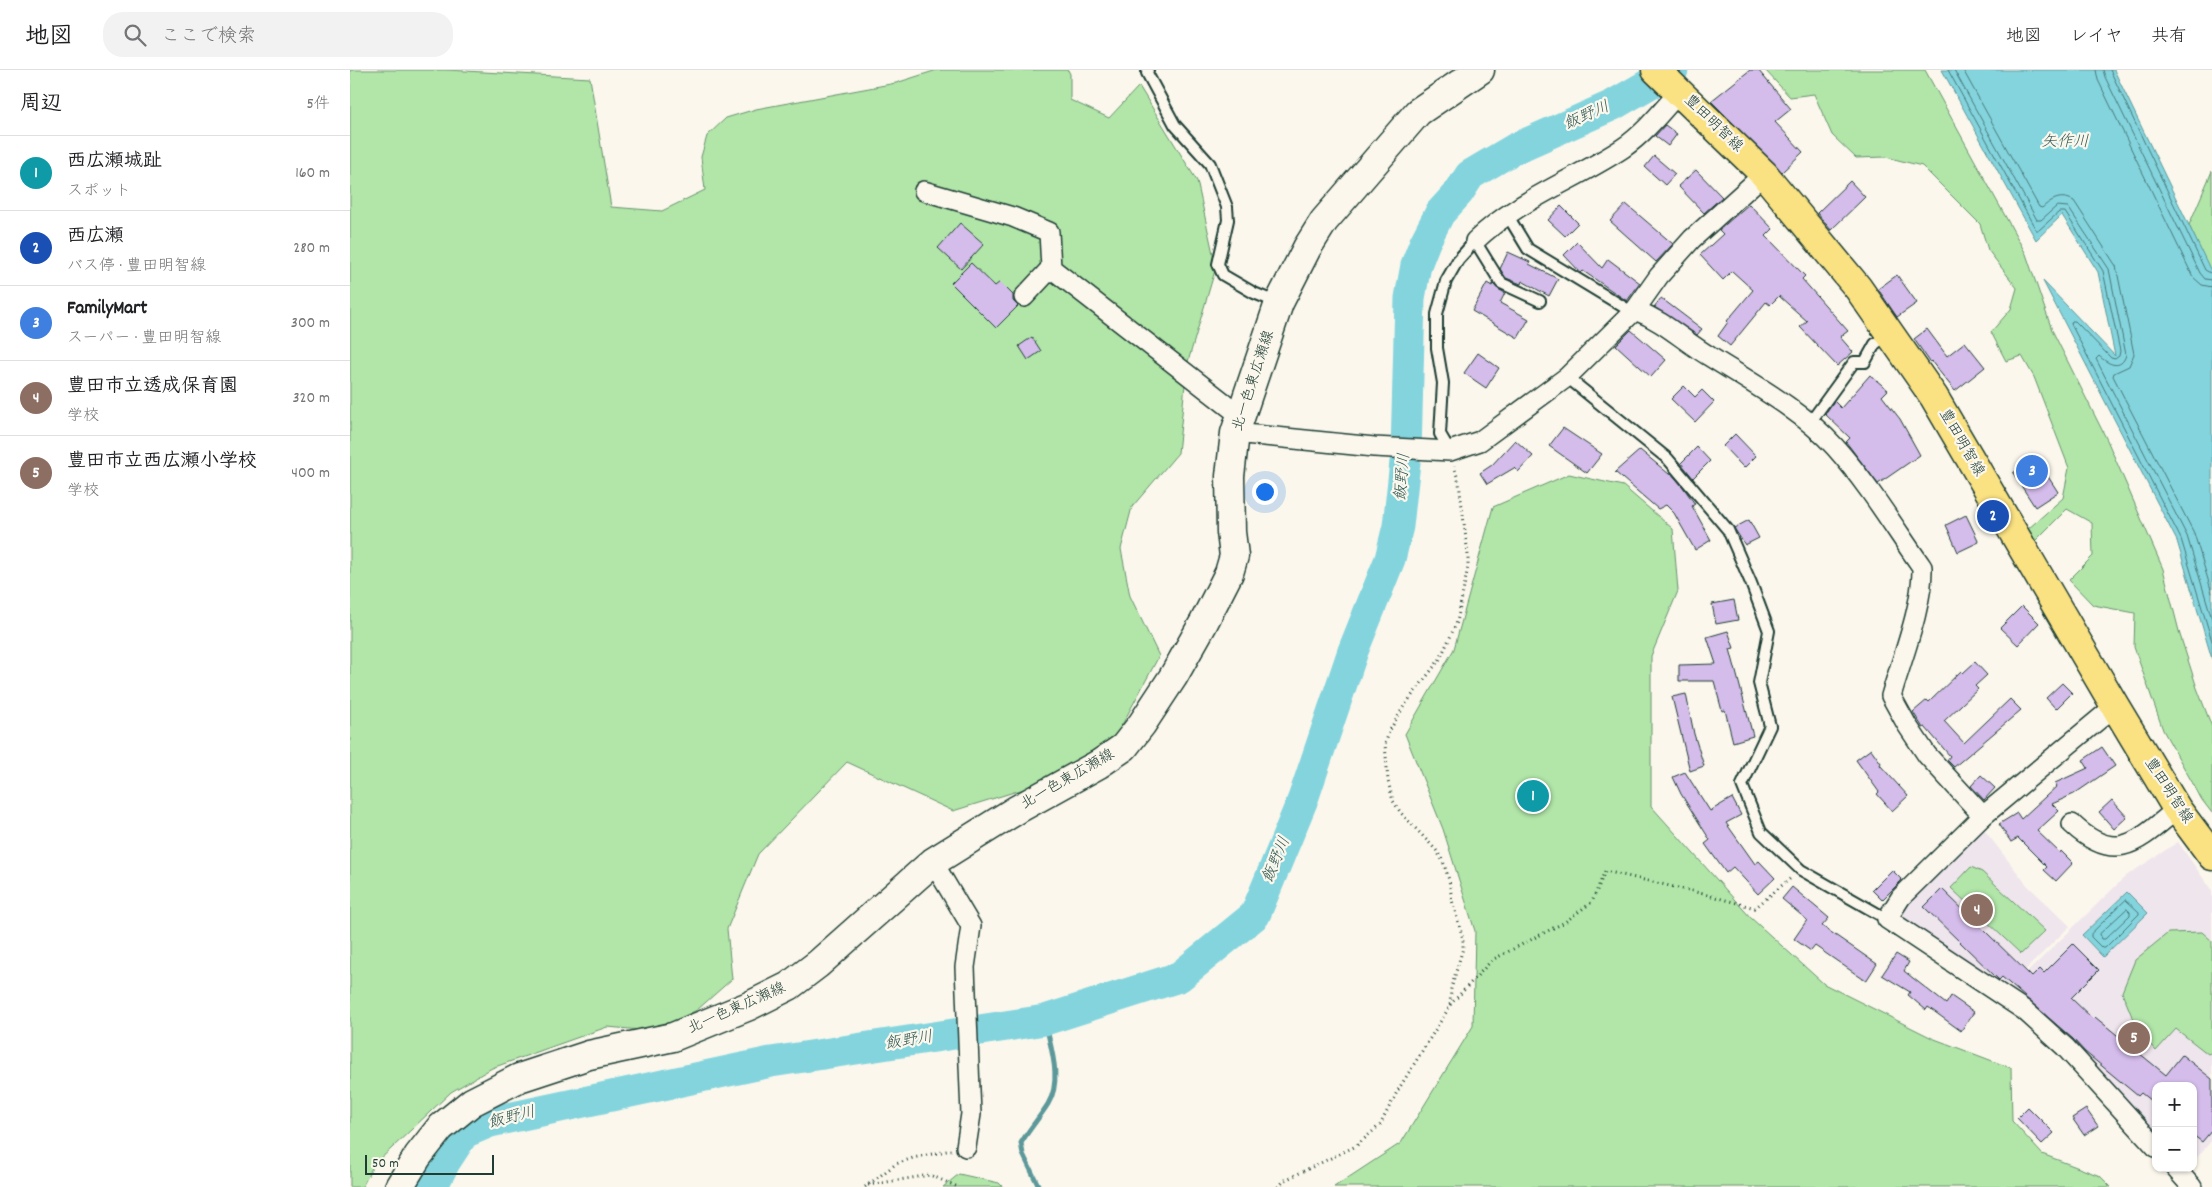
<!DOCTYPE html>
<html lang="ja">
<meta charset="utf-8">
<style>
body{margin:0;font-family:Dekko,"Klee One",sans-serif;background:#f2f2f2;color:#202124}
.controls{position:absolute;right:15px;bottom:15px;display:grid;overflow:hidden;border-radius:10px;box-shadow:0 1px 4px #0004}
.controls button{width:45px;height:45px;display:grid;place-items:center;padding:0;border:0;border-bottom:1px solid #e0e0e0;background:#fff;color:#202124;font:25px sans-serif}
.scale{position:absolute;left:15px;bottom:12px;width:129px;box-sizing:border-box;padding-left:5px;border:2px solid #1f3d34;border-top:0;font-size:14px;line-height:18px;white-space:nowrap;color:#1f3d34;-webkit-text-stroke:4px #fbf7ec;paint-order:stroke}
.you{position:absolute;left:914px;top:421px;width:18px;height:18px;margin:-12px;border:4px solid #fff;border-radius:50%;background:#1a73e8;box-shadow:0 0 0 8px #1a73e833}
.badge{display:grid;place-items:center;width:32px;height:32px;border-radius:50%;background:#b45309;color:#fff;font-size:16px;font-weight:700}
.pin{position:absolute;translate:-50% -50%;border:2px solid #fff;box-shadow:0 1px 5px #0006}
.list{margin:0;padding:0;list-style:none}
h2{display:flex;justify-content:space-between;align-items:center;height:65px;margin:0;padding:0 20px;font-size:21px}
h2 small{font-size:16px;font-weight:400;color:#757577}
.list li{display:grid;grid-template-columns:32px 1fr auto;gap:15px;align-items:center;box-sizing:border-box;height:75px;padding:0 20px;border-top:1px solid #e0e0e0}
.list b{display:block;font-size:19px;white-space:nowrap}
.list p{margin:0;font-size:16px;white-space:nowrap;color:#757577}
.list em{font-size:16px;font-style:normal;color:#757577}
.icon{flex:none;width:28px;height:28px;fill:none;stroke:currentColor;stroke-width:2;stroke-linecap:round;stroke-linejoin:round}
.map{position:relative;flex:none;width:1862px;height:1117px;overflow:hidden}
header{display:flex;align-items:center;gap:30px;box-sizing:border-box;height:70px;padding:0 25px;background:#fff;border-bottom:1px solid #e0e0e0}
header strong{font-size:24px}
nav{display:flex;gap:28px;margin-inline-start:auto;font-size:18px}
.search{width:350px;height:45px;background:#f2f2f2;display:flex;align-items:center;gap:12px;box-sizing:border-box;padding:0 18px;border-radius:20px;color:#757577;font-size:19px}
main{display:flex}
aside{flex:1;background:#fff}
.map>svg:first-child{display:block}
</style>
<header>
<strong>地図</strong>
<div class="search"><svg class="icon" aria-label="search" viewBox="0 0 24 24"><circle cx="10" cy="10" r="6"/><path d="M15 15l6 6"/></svg>ここで検索</div>
<nav><a>地図</a><a>レイヤ</a><a>共有</a></nav>
</header>
<main>
<aside>
<h2>周辺<small>5件</small></h2>
<ul class="list">
<li><span class="badge" style="background:#0f9aa8">1</span><div><b>西広瀬城趾</b><p>スポット</p></div><em>160 m</em></li>
<li><span class="badge" style="background:#1a4fb4">2</span><div><b>西広瀬</b><p>バス停 · 豊田明智線</p></div><em>280 m</em></li>
<li><span class="badge" style="background:#3f7fe0">3</span><div><b>FamilyMart</b><p>スーパー · 豊田明智線</p></div><em>300 m</em></li>
<li><span class="badge" style="background:#8d6e63">4</span><div><b>豊田市立透成保育園</b><p>学校</p></div><em>320 m</em></li>
<li><span class="badge" style="background:#8d6e63">5</span><div><b>豊田市立西広瀬小学校</b><p>学校</p></div><em>400 m</em></li>
</ul>
</aside>
<div class="map">
<svg width="1862" height="1117" viewBox="0 0 1862 1117">
<rect width="100%" height="100%" fill="#fbf7ec"/>
<filter id="ink" filterUnits="userSpaceOnUse"><feTurbulence type="fractalNoise" baseFrequency=".02" numOctaves="2"/><feDisplacementMap in="SourceGraphic" scale="10" xChannelSelector="R" yChannelSelector="G"/><feConvolveMatrix kernelMatrix="1 2 1 2 8 2 1 2 1" color-interpolation-filters="sRGB"/></filter>
<g filter="url(#ink)">
<g fill="#efe5ec">
<polygon points="1632,757 1677,815 1720,856 1656,919 1547,851 1555,830"/>
<polygon points="1828,772 1862,821 1862,1070 1843,1092 1843,1016 1806,1016 1806,1068 1658,921 1776,806"/>
</g>
<g fill="#b1e6a8" stroke="#68926e">
<polygon points="0,0 97,0 240,8 261,137 312,141 355,120 351,87 357,66 376,48 406,39 546,13 587,0 718,0 720,4 720,30 759,48 789,16 847,111 866,197 837,295 828,383 782,437 771,479 780,526 809,586 766,666 690,714 603,741 497,692 408,784 377,859 382,909 347,940 303,961 257,957 142,998 101,1022 23,1096 12,1117 0,1117"/>
<polygon points="1415,0 1575,0 1676,184 1702,260 1757,370 1813,499 1830,565 1847,618 1862,657 1862,743 1852,730 1813,660 1784,577 1785,543 1743,535 1719,510 1743,486 1742,453 1717,439 1685,471 1678,459 1713,428 1719,398 1684,307 1672,286 1656,291 1641,262 1661,239 1667,218 1638,180 1630,154 1572,96 1536,87 1506,88 1482,65 1464,24 1440,27"/>
<polygon points="1862,101 1862,206 1839,155"/>
<polygon points="1219,404 1273,416 1323,459 1328,521 1301,586 1301,736 1401,848 1474,914 1582,968 1661,998 1662,1051 1692,1084 1750,1106 1761,1117 984,1117 1051,1073 1123,956 1125,861 1093,759 1055,664 1104,579 1143,437"/>
<polygon points="1621,797 1632,802 1695,861 1671,884 1601,818"/>
<polygon points="1852,862 1862,871 1862,982 1858,984 1826,959 1806,981 1788,961 1772,922 1785,890 1818,863"/>
<polygon points="609,1104 649,1113 653,1117 593,1117"/>
</g>
<g fill="#84d4de" stroke="#5c989a">
<polygon points="1592,0 1764,0 1862,203 1862,589 1827,471 1693,211 1765,286 1748,202 1712,145 1686,170"/>
<polygon points="1777,822 1798,843 1753,887 1732,865"/>
</g>
<g fill="none" stroke-linecap="round" stroke-linejoin="round">
<g stroke="#477978" stroke-width="1">
<polyline points="1598,0 1686,160 1689,160 1709,142 1715,142 1753,201 1770,281 1769,286 1765,289 1761,288 1725,251 1722,251 1721,254 1831,469 1862,571"/>
<path d="M1604,0L1687,150H1691L1707,136L1718,137L1759,199L1776,285C1771,301 1758,294 1749,286L1746,289L1837,466L1862,549"/>
<path d="M1613,0L1689,137L1692,138C1702,129 1711,124 1724,131L1766,196L1784,284L1779,296L1764,303L1763,306L1844,463L1862,523"/>
<polyline points="1746,0 1748,10 1843,207 1852,215 1862,217"/>
<polyline points="1753,0 1755,7 1850,203 1855,209 1862,210"/>
<polyline points="1760,0 1855,200 1862,204"/>
<polygon points="1776,830 1789,842 1789,844 1755,878 1752,878 1741,867 1741,864"/>
<polygon points="1777,839 1780,842 1780,845 1755,869 1752,869 1750,864"/>
</g>
<path stroke="#5c989a" stroke-width="5" d="M689,1117L673,1084L671,1073C679,1059 690,1047 698,1034C713,1010 700,976 695,950"/>
<polyline stroke="#84d4de" stroke-width="31" points="82,1117 95,1092 114,1063 140,1052 421,992 695,950 829,907 905,845 953,729 1003,581 1040,489 1048,456 1056,383 1060,228 1066,195 1075,172 1090,143 1109,122 1120,105 1164,79 1263,35 1323,0"/>
</g>
<g fill="#d4bceb" stroke="#1f3d34">
<polygon points="1400,0 1408,0 1441,39 1425,52 1453,82 1432,102 1361,31"/>
<polygon points="1315,55 1327,64 1318,76 1305,66"/>
<polygon points="1304,86 1325,104 1315,115 1295,97"/>
<polygon points="1346,100 1372,127 1354,143 1328,116"/>
<polygon points="1500,111 1515,127 1481,160 1467,143"/>
<polygon points="1276,134 1323,174 1306,192 1260,151"/>
<polygon points="1399,134 1423,159 1416,166 1455,206 1452,209 1498,261 1490,267 1503,282 1487,296 1450,257 1457,251 1429,226 1420,235 1416,232 1380,276 1368,266 1378,252 1377,251 1403,220 1382,201 1373,210 1350,185 1373,164 1369,160"/>
<polygon points="1211,136 1228,153 1215,166 1198,150"/>
<polygon points="610,153 634,174 611,199 588,178"/>
<polygon points="1227,172 1252,198 1258,189 1290,213 1277,231 1233,201 1231,203 1214,185"/>
<polygon points="1158,182 1180,192 1179,194 1208,209 1199,226 1172,211 1171,214 1156,208 1150,199"/>
<polygon points="621,193 645,216 650,212 663,225 663,231 668,236 646,258 601,213"/>
<polygon points="1547,205 1567,233 1547,247 1528,219"/>
<polygon points="1137,213 1142,216 1143,214 1148,219 1155,223 1150,233 1179,249 1168,268 1122,241"/>
<polygon points="1311,228 1352,259 1347,265 1304,237"/>
<polygon points="1577,259 1597,286 1615,272 1635,297 1605,321 1581,291 1580,292 1564,269"/>
<polygon points="1281,260 1316,290 1301,307 1266,275"/>
<polygon points="682,267 691,281 678,290 669,276"/>
<polygon points="1128,283 1149,298 1136,318 1114,303"/>
<polygon points="1520,305 1538,320 1532,326 1550,349 1570,385 1528,414 1496,372 1500,368 1475,344 1484,331 1491,338"/>
<polygon points="1334,316 1345,327 1352,320 1364,332 1345,352 1321,329"/>
<polygon points="1213,358 1252,384 1237,403 1199,376"/>
<polygon points="1385,364 1406,386 1394,398 1373,376"/>
<polygon points="1165,370 1183,386 1168,402 1164,398 1137,414 1130,403 1142,395"/>
<polygon points="1347,377 1360,391 1343,408 1331,393"/>
<polygon points="1290,380 1319,404 1321,403 1333,417 1345,434 1342,436 1361,470 1345,480 1324,443 1316,435 1308,439 1265,402"/>
<polygon points="1686,388 1708,422 1685,437 1663,403"/>
<polygon points="1616,445 1629,472 1608,482 1596,455"/>
<polygon points="1399,450 1409,468 1395,475 1384,458"/>
<polygon points="1384,530 1388,550 1366,554 1362,534"/>
<polygon points="1672,536 1689,553 1668,575 1650,558"/>
<polygon points="1378,561 1384,578 1380,579 1403,666 1383,672 1375,640 1372,641 1364,611 1329,611 1329,595 1366,594 1357,567"/>
<polygon points="1625,592 1637,605 1625,616 1628,619 1594,651 1614,673 1660,629 1671,640 1604,697 1597,690 1600,686 1575,657 1573,658 1563,642 1577,630 1579,632 1611,601 1613,603"/>
<polygon points="1712,613 1722,623 1706,639 1696,628"/>
<polygon points="1336,624 1344,664 1354,696 1340,701 1322,627"/>
<polygon points="1752,677 1765,696 1724,724 1702,734 1709,741 1687,761 1710,783 1711,781 1723,793 1706,811 1694,800 1697,797 1668,768 1661,772 1649,754 1667,743 1671,749 1707,716 1705,713 1738,698 1733,690"/>
<polygon points="1521,679 1531,693 1530,695 1558,726 1542,741 1527,724 1529,722 1506,690"/>
<polygon points="1335,702 1360,741 1382,728 1391,745 1376,753 1405,794 1409,791 1425,808 1408,824 1383,797 1376,803 1355,774 1360,770 1331,724 1323,707"/>
<polygon points="1631,705 1645,718 1634,730 1621,716"/>
<polygon points="1762,730 1777,747 1764,759 1749,742"/>
<polygon points="1542,800 1552,810 1532,830 1522,820"/>
<polygon points="1442,817 1479,848 1472,856 1527,894 1516,911 1465,876 1461,881 1444,869 1457,850 1432,829"/>
<polygon points="1592,819 1682,907 1690,899 1694,903 1723,874 1749,900 1721,928 1743,949 1745,947 1816,1005 1832,985 1862,1009 1862,1060 1852,1072 1843,1065 1843,1016 1806,1016 1806,1035 1791,1023 1788,1026 1735,982 1723,969 1652,907 1649,910 1574,837"/>
<polygon points="1546,884 1559,892 1554,901 1596,934 1601,926 1624,942 1611,961 1578,937 1576,940 1558,925 1560,922 1532,905"/>
<polygon points="1678,1037 1704,1063 1692,1074 1667,1048"/>
<polygon points="1736,1039 1748,1056 1734,1065 1722,1048"/>
</g>
<g fill="none" stroke-linecap="round" stroke-linejoin="round">
<defs>
<g id="lane">
<polyline points="798,0 797,3 825,55 860,94 877,137 878,150 868,194 873,205 904,223 928,233"/>
<polyline points="1158,146 1178,179 1277,239 1285,240"/>
<polyline points="1217,307 1318,389 1378,460 1401,513 1419,561 1409,613 1420,656 1392,715 1411,762 1451,800 1537,849"/>
<polyline points="1459,354 1504,292 1515,292 1525,274 1539,263"/>
<polyline points="1100,381 1090,364 1093,313 1087,278 1087,244 1096,211 1108,190 1125,171 1151,213 1190,231"/>
</g>
<g id="street">
<polyline points="574,121 663,147 699,162 701,198 891,346"/>
<path d="M1125,171C1167,130 1225,110 1273,78C1295,63 1312,41 1330,21"/>
<polyline points="674,227 701,198"/>
<path d="M1285,240C1316,252 1332,270 1359,286C1400,312 1453,341 1485,377C1518,414 1544,457 1572,497C1573,536 1552,588 1541,626L1557,655L1577,685L1633,746"/>
<polyline points="885,363 1024,377 1100,381 1130,371 1217,307 1285,240 1309,206 1342,169 1414,104"/>
<polyline points="1765,636 1633,746 1551,827 1537,849 1674,940 1715,977 1806,1077"/>
<path d="M1722,754C1767,796 1788,771 1827,739"/>
<polyline points="583,792 621,856 615,897 621,1044 616,1077"/>
<polyline points="1825,1098 1842,1117"/>
</g>
<polyline id="secondary" points="49,1117 68,1086 90,1058 122,1032 169,1008 239,985 323,967 399,936 439,916 468,894 583,792 668,739 749,694 774,677 792,654 823,607 853,554 879,503 884,486 881,462 880,406 885,363 929,233 957,178 974,151 1068,42 1130,0"/>
<polyline id="primary" points="1306,0 1414,104 1508,218 1584,327 1765,636 1827,739 1862,786"/>
</defs>
<use href="#lane" stroke="#1f3d34" stroke-width="14"/>
<use href="#street" stroke="#1f3d34" stroke-width="22"/>
<use href="#secondary" stroke="#1f3d34" stroke-width="31"/>
<use href="#primary" stroke="#1f3d34" stroke-width="31"/>
<g stroke="#1f3d34" stroke-width="3" stroke-dasharray="1 4" stroke-linecap="butt">
<polyline points="1100,935 1142,890 1215,852 1242,832 1255,801 1350,823 1405,838 1442,807"/>
<polyline points="518,1115 580,1105 608,1117"/>
<polyline points="515,1117 546,1094 563,1088 601,1080"/>
<polyline points="928,1117 935,1110 1006,1076 1030,1055 1048,1020 1100,936 1101,919 1113,878 1113,869 1102,830 1099,810 1093,791 1086,780 1051,743 1043,731 1038,711 1035,674 1040,660 1054,636 1090,589 1107,552 1118,497 1118,485 1109,413 1104,396"/>
</g>
<use href="#lane" stroke="#fbf7ec" stroke-width="10"/>
<use href="#street" stroke="#fbf7ec" stroke-width="19"/>
<use href="#secondary" stroke="#fbf7ec" stroke-width="28"/>
<use href="#primary" stroke="#fae181" stroke-width="28"/>
</g>
</g>
<g text-anchor="middle" dominant-baseline="central" stroke-width="4.5" stroke-linejoin="round" paint-order="stroke">
<g font-size="15" fill="#1f3d34" stroke="#fbf7ec">
<text transform="translate(1363 54) rotate(44)">豊田明智線</text>
<text transform="translate(904 311) rotate(-72)">北一色東広瀬線</text>
<text transform="translate(1611 373) rotate(60)">豊田明智線</text>
<text transform="translate(718 710) rotate(-30)">北一色東広瀬線</text>
<text transform="translate(1818 721) rotate(57)">豊田明智線</text>
<text transform="translate(387 939) rotate(-24)">北一色東広瀬線</text>
</g>
<g font-size="16" font-style="italic" fill="#335b56" stroke="#fbf7ec">
<text transform="translate(1237 46) rotate(-24)">飯野川</text>
<text x="1715" y="72">矢作川</text>
<text transform="translate(1053 407) rotate(-85)">飯野川</text>
<text transform="translate(927 790) rotate(-67)">飯野川</text>
<text transform="translate(559 971) rotate(-9)">飯野川</text>
<text transform="translate(162 1048) rotate(-14)">飯野川</text>
</g>
</g>
</svg>
<div class="controls">
<button>+</button>
<button>−</button>
</div>
<div class="scale">50 m</div>
<div class="you"></div>
<div class="pin badge" style="left:1183px;top:726px;background:#0f9aa8">1</div>
<div class="pin badge" style="left:1643px;top:446px;background:#1a4fb4">2</div>
<div class="pin badge" style="left:1682px;top:401px;background:#3f7fe0">3</div>
<div class="pin badge" style="left:1627px;top:840px;background:#8d6e63">4</div>
<div class="pin badge" style="left:1784px;top:968px;background:#8d6e63">5</div>
</div>
</main>
